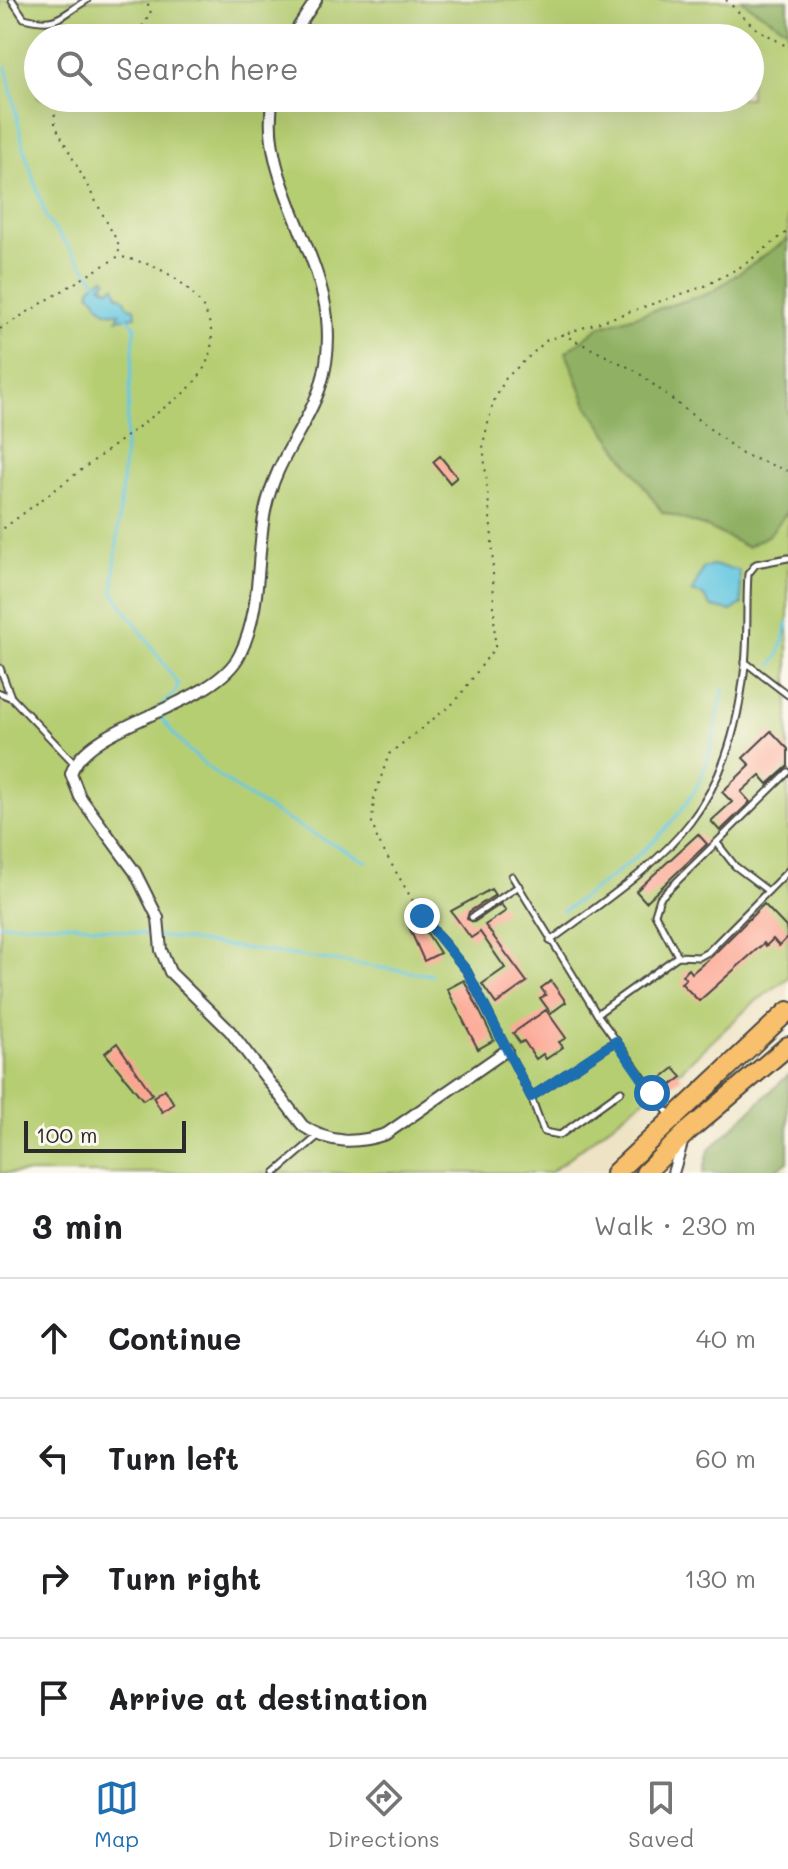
<!DOCTYPE html>
<meta charset="utf-8">
<style>
body{margin:0;font-family:Mali,sans-serif;background:#f2f2f2;color:#202124}
.scale{position:absolute;left:24px;bottom:20px;width:162px;box-sizing:border-box;padding-left:8px;border:4px solid #2b2b2b;border-top:0;font-size:22px;line-height:28px;white-space:nowrap;color:#2b2b2b;-webkit-text-stroke:6px #fbf7ec;paint-order:stroke}
.stop{position:absolute;width:24px;height:24px;margin:-18px;border:6px solid #1f6fb2;border-radius:50%;background:#fff}
.stop.end{background:#1f6fb2;border-color:#fff;box-shadow:0 2px 8px #0008}
.list{margin:0;padding:0;list-style:none}
h2{display:flex;justify-content:space-between;align-items:center;height:104px;margin:0;padding:0 32px;font-size:34px}
h2 small{font-size:26px;font-weight:400;color:#757577}
.list li{display:grid;grid-template-columns:52px 1fr auto;gap:24px;align-items:center;box-sizing:border-box;height:120px;padding:0 32px;border-top:2px solid #e0e0e0}
.list b{display:block;font-size:30px;white-space:nowrap}
.list em{font-size:26px;font-style:normal;color:#757577}
.icon{flex:none;width:44px;height:44px;fill:none;stroke:currentColor;stroke-width:2;stroke-linecap:round;stroke-linejoin:round}
.map{position:relative;flex:none;width:788px;height:1173px;overflow:hidden}
.search{position:absolute;background:#fff;box-shadow:0 8px 32px #0002;left:24px;right:24px;top:24px;height:88px;display:flex;align-items:center;gap:20px;box-sizing:border-box;padding:0 28px;border-radius:44px;color:#757577;font-size:30px}
.sheet{height:584px;background:#fff}
nav{display:flex;justify-content:space-around;align-items:center;box-sizing:border-box;height:112px;border-top:2px solid #e0e0e0;background:#fff;font-size:22px;color:#757577}
nav a{display:grid;justify-items:center;gap:4px}
nav .on{color:#1f6fb2}
.map>svg:first-child{display:block}
</style>
<div class="map">
<svg width="788" height="1173" viewBox="0 0 788 1173">
<rect width="100%" height="100%" fill="#fbf7ec"/>
<filter id="ink" filterUnits="userSpaceOnUse"><feTurbulence type="fractalNoise" baseFrequency=".0125" numOctaves="2"/><feDisplacementMap in="SourceGraphic" scale="16" xChannelSelector="R" yChannelSelector="G"/><feConvolveMatrix kernelMatrix="1 2 1 2 8 2 1 2 1" color-interpolation-filters="sRGB"/></filter>
<filter id="wash" filterUnits="userSpaceOnUse"><feTurbulence type="fractalNoise" baseFrequency=".006" numOctaves="4" result="noise"/><feDisplacementMap in="SourceGraphic" scale="32" xChannelSelector="R" yChannelSelector="G"/><feGaussianBlur stdDeviation="1.8" result="paint"/><feColorMatrix in="noise" values="0 0 0 0 0 0 0 0 0 0 0 0 0 0 0 0 0 1.4 0 .05"/><feComposite in="paint" operator="in"/></filter>
<g filter="url(#wash)">
<rect width="100%" height="100%" fill="#eee3c4"/>
<path fill="#b6ce72" stroke="#707c4e" stroke-width="2" fill-rule="evenodd" d="M0,0H788V978L752,1004L681,1070L550,1173H0ZM38,38H750V98H38Z"/>
<g fill="#90b164" stroke="#5e6e48" stroke-width="2">
<polygon points="740,0 788,0 788,30"/>
<polygon points="788,239 788,511 769,535 747,547 709,528 662,512 587,405 566,352 599,327 710,293"/>
<polygon points="788,1075 788,1162 772,1173 703,1173 709,1150"/>
</g>
<g fill="#63c7e1" stroke="#477986" stroke-width="2">
<polygon points="104,277 107,280 102,285 109,289 115,286 118,296 122,296 129,307 135,308 136,316 117,319 120,313 107,312 97,303 97,299 90,294 91,287"/>
<polygon points="712,565 739,570 742,604 731,611 712,607 703,595 692,592 703,568"/>
</g>
<g fill="none" stroke-linecap="round" stroke-linejoin="round">
<g stroke="#63c7e1" stroke-width="3">
<polyline points="6,67 24,149 47,220 98,284"/>
<polyline points="127,317 135,326 113,592 178,684 176,691 159,708"/>
<polyline points="772,665 779,655 788,623"/>
<path d="M160,715C197,777 304,830 367,862"/>
<path d="M563,911C613,877 669,838 698,784C711,759 717,715 724,687"/>
<polyline points="0,924 73,924 432,975"/>
</g>
</g>
<g id="blocks">
<g fill="#fda492">
<polygon points="440,456 457,477 450,483 433,462"/>
<polygon points="771,731 788,749 788,766 768,784 760,775 741,792 750,802 720,831 711,821 732,802 722,792 750,765 743,758"/>
<polygon points="698,834 707,844 646,902 636,891"/>
<polygon points="491,889 495,895 469,912 467,919 474,922 501,904 506,911 485,925 527,982 496,1004 482,984 505,968 480,932 471,938 451,911"/>
<polygon points="764,904 786,927 788,937 779,946 773,939 766,946 764,943 699,1001 681,983 686,979 682,975 689,969 692,973 712,956"/>
<polygon points="418,919 440,953 424,961 408,925"/>
<polygon points="464,980 494,1040 478,1049 447,989"/>
<polygon points="551,981 566,1002 551,1013 540,998 546,995 541,988"/>
<polygon points="546,1010 566,1038 559,1042 563,1047 555,1053 546,1059 543,1054 536,1059 524,1041 520,1043 513,1033"/>
<polygon points="117,1043 152,1094 143,1100 105,1053"/>
<polygon points="674,1068 682,1077 661,1093 654,1084"/>
<polygon points="165,1089 174,1104 162,1112 153,1097"/>
</g>
</g>
</g>
<g filter="url(#ink)">
<use href="#blocks" fill-opacity="0" stroke="#484742" stroke-width="2"/>
<g fill="none" stroke-linecap="round" stroke-linejoin="round">
<defs>
<g id="lane">
<path d="M12,0L24,18C58,27 60,16 87,0"/>
<polyline points="745,662 788,695"/>
<polyline points="0,668 11,697"/>
<polyline points="0,693 12,698 74,763"/>
<polyline points="717,843 735,866 768,891"/>
<polyline points="512,876 597,1014 671,1117"/>
<polyline points="422,916 467,971 531,1097 544,1132 560,1135 621,1091"/>
<polyline points="472,917 519,886"/>
<path d="M550,941C666,856 728,820 745,665C748,635 746,604 748,574L756,564L788,558"/>
<polyline points="678,956 655,914 660,898 788,772"/>
<polyline points="597,1014 678,956 699,957 708,952 788,871"/>
<polyline points="531,1097 616,1041"/>
<polyline points="275,1173 318,1136"/>
</g>
<g id="street">
<polyline points="291,38 316,0"/>
<path d="M273,98C258,173 319,244 327,318C336,410 281,434 265,511C256,558 262,609 240,654C214,708 86,722 71,774L80,797L135,872L158,918L161,950L170,972L230,1031L303,1126C330,1144 356,1144 386,1134L507,1050"/>
<polyline points="673,1173 682,1143"/>
</g>
<g id="highway">
<polyline points="615,1173 788,1011"/>
<polyline points="645,1173 688,1131 788,1046"/>
</g>
</defs>
<use href="#lane" stroke="#484742" stroke-width="9"/>
<use href="#street" stroke="#484742" stroke-width="14"/>
<use href="#highway" stroke="#484742" stroke-width="22"/>
<g stroke="#484742" stroke-width="2" stroke-dasharray="2 6" stroke-linecap="butt">
<polyline points="726,0 754,27 788,47"/>
<polyline points="121,38 144,25 151,11 146,0"/>
<polyline points="54,98 55,125 118,243 119,254"/>
<path d="M0,329L119,256C132,260 149,263 161,270C214,297 231,350 185,392L0,531"/>
<polyline points="562,334 636,371 742,454 788,471"/>
<polyline points="417,908 378,841 372,823 374,798 389,754 456,701 495,647 492,538 483,444 493,403 506,378 547,340 705,286 744,265 788,231"/>
</g>
<use href="#lane" stroke="#fff" stroke-width="5"/>
<use href="#street" stroke="#fff" stroke-width="10"/>
<use href="#highway" stroke="#f8bf6c" stroke-width="18"/>
</g>
</g>
<g fill="none" stroke-linecap="round" stroke-linejoin="round" filter="url(#ink)">
<polyline stroke="#1f6fb2" stroke-width="10" points="422,916 467,971 531,1097 616,1041 652,1093"/>
</g>
</svg>
<div class="scale">100 m</div>
<div class="stop" style="left:652px;top:1093px"></div>
<div class="stop end" style="left:422px;top:916px"></div>
<div class="search"><svg class="icon" aria-label="search" viewBox="0 0 24 24"><circle cx="10" cy="10" r="6"/><path d="M15 15l6 6"/></svg>Search here</div>
</div>
<section class="sheet">
<h2>3 min<small>Walk · 230 m</small></h2>
<ul class="list">
<li><svg class="icon" aria-label="ahead" viewBox="0 0 24 24"><path d="M12 20V5M6 11l6-6 6 6"/></svg><div><b>Continue</b></div><em>40 m</em></li>
<li><svg class="icon" aria-label="left" viewBox="0 0 24 24"><path d="M17 20v-9H6M10 6l-5 5 5 5"/></svg><div><b>Turn left</b></div><em>60 m</em></li>
<li><svg class="icon" aria-label="right" viewBox="0 0 24 24"><path d="M7 20v-9h11M14 6l5 5-5 5"/></svg><div><b>Turn right</b></div><em>130 m</em></li>
<li><svg class="icon" aria-label="arrive" viewBox="0 0 24 24"><path d="M6 21V4h12l-3 4 3 4H6"/></svg><div><b>Arrive at destination</b></div></li>
</ul>
</section>
<nav>
<a class="on"><svg class="icon" aria-label="map" viewBox="0 0 24 24"><path d="M3 6l6-2 6 2 6-2v14l-6 2-6-2-6 2zM9 4v14M15 6v14"/></svg>Map</a>
<a><svg class="icon" aria-label="directions" viewBox="0 0 24 24"><path d="M12 3l9 9-9 9-9-9zM9 14v-3h6M13 9l2 2-2 2"/></svg>Directions</a>
<a><svg class="icon" aria-label="saved" viewBox="0 0 24 24"><path d="M7 4h10v16l-5-4-5 4z"/></svg>Saved</a>
</nav>
